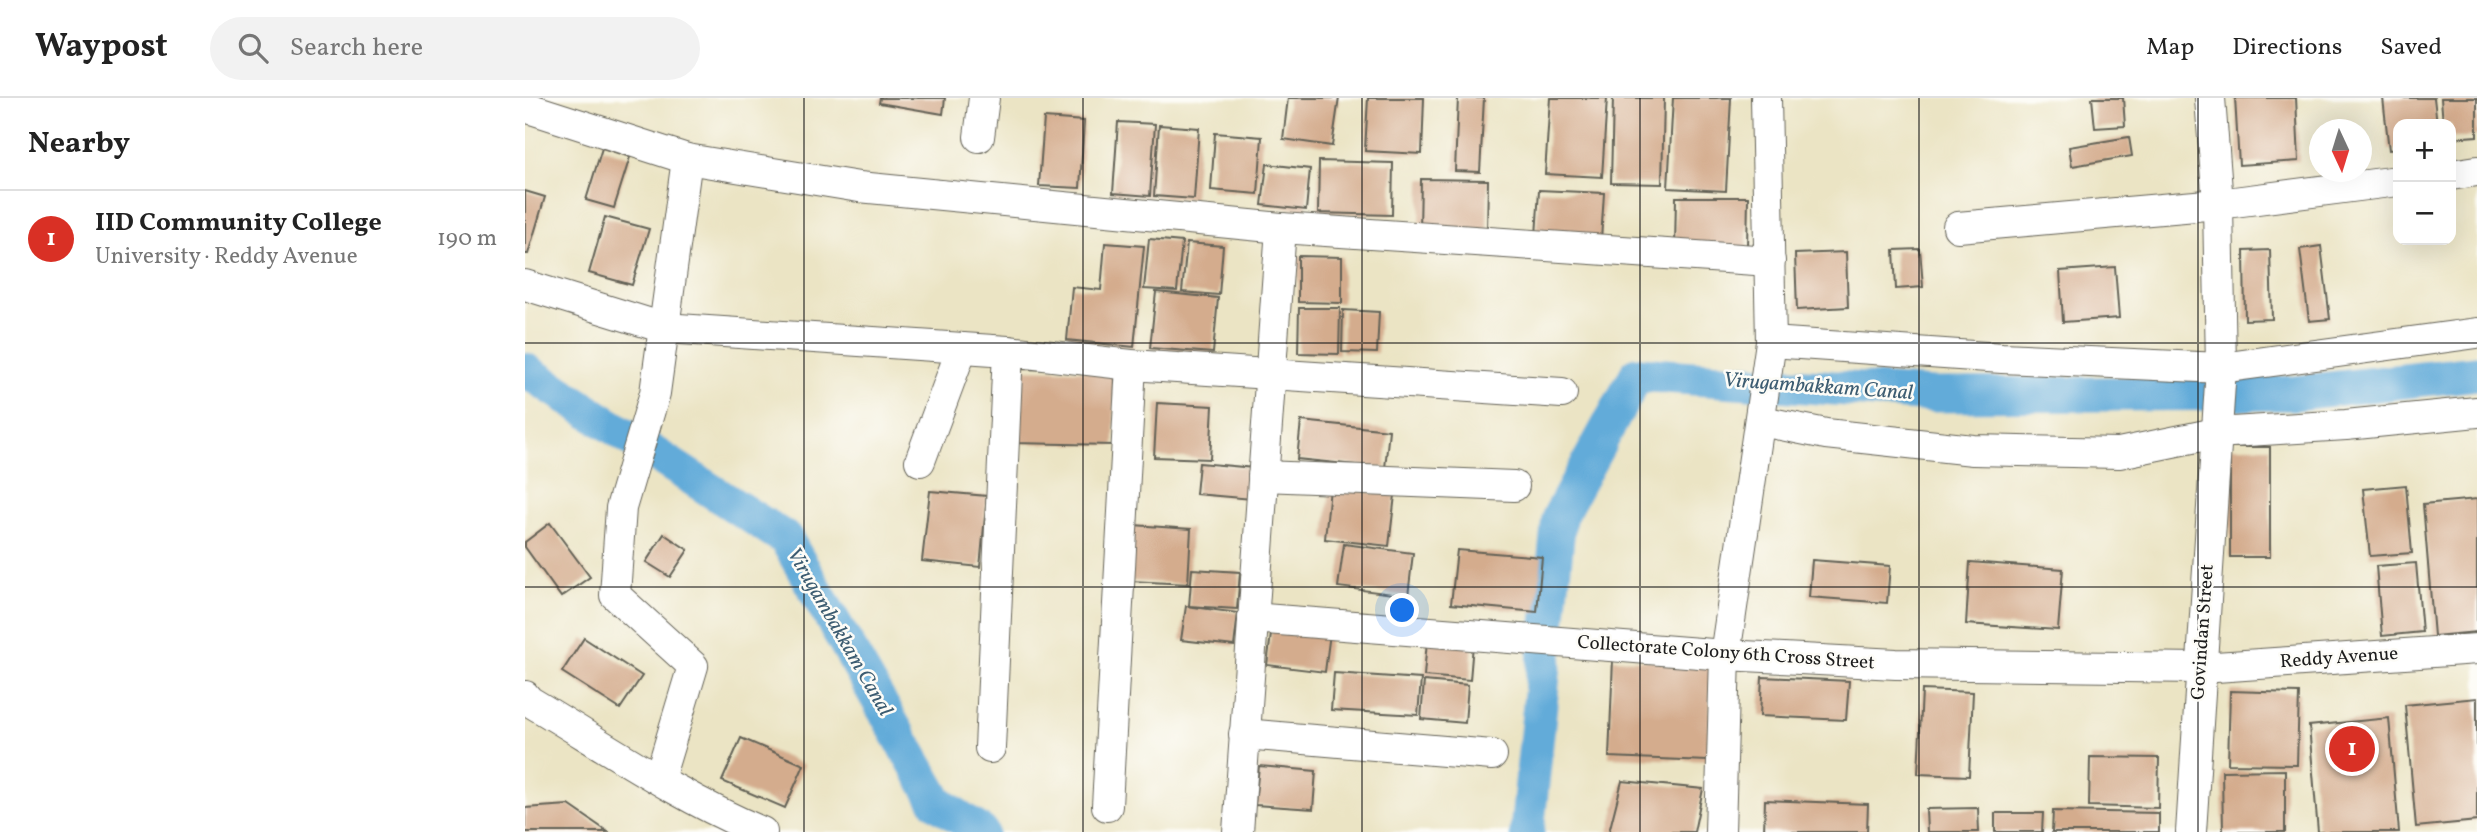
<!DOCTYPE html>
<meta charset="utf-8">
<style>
body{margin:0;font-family:Vollkorn,serif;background:#f2f2f2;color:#222}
.controls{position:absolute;right:21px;top:21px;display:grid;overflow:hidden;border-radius:14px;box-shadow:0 7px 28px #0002}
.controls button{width:63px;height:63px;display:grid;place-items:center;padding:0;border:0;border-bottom:2px solid #e0e0e0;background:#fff;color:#222;font:35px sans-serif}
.compass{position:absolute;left:1784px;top:21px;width:63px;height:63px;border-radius:50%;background:#fff;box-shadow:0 7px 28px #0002;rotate:176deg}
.you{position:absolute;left:878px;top:513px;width:24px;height:24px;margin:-18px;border:5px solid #fff;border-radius:50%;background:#1a73e8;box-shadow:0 0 0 10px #1a73e833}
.badge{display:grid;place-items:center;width:46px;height:46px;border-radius:50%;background:#d93025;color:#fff;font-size:23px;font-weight:700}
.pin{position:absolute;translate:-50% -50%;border:4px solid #fff;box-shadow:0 2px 7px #0006}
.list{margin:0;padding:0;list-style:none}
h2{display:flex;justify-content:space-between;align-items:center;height:91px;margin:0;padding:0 28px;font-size:30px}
h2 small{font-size:23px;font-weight:400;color:#767676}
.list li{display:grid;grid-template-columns:46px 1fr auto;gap:21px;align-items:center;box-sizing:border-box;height:98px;padding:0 28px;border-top:2px solid #e0e0e0}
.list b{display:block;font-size:26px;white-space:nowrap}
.list p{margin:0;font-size:23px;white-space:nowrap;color:#767676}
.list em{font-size:23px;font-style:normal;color:#767676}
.icon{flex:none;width:38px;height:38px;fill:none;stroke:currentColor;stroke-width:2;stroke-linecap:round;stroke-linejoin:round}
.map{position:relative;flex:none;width:1952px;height:734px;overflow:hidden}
header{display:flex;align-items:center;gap:42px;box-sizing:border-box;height:98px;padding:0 35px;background:#fff;border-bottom:2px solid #e0e0e0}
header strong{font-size:33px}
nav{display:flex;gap:38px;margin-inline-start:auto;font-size:24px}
.search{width:490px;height:63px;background:#f2f2f2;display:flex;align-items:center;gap:18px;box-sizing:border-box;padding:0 24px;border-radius:38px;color:#767676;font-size:26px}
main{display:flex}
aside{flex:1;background:#fff}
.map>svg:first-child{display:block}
</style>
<header>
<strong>Waypost</strong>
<div class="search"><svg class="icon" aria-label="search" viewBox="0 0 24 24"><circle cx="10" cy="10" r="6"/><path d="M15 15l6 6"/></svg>Search here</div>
<nav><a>Map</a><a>Directions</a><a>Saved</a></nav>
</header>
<main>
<aside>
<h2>Nearby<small></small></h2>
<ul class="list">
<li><span class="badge">1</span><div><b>IID Community College</b><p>University · Reddy Avenue</p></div><em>190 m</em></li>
</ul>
</aside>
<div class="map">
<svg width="1952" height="734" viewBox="0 0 1952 734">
<rect width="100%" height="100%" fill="#fdfcf7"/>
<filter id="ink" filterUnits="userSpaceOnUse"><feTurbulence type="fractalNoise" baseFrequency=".0143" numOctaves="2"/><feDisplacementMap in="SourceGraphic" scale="14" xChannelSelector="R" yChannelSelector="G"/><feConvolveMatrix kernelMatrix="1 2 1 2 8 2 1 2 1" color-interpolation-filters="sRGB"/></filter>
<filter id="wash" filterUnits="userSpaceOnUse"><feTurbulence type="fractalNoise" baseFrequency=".00686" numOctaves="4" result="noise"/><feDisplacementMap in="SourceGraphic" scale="28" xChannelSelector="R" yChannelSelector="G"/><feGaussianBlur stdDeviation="1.57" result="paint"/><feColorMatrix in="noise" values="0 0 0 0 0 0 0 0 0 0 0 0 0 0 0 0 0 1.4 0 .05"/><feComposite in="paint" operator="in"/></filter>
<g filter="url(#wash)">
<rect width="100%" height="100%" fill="#ebe4c4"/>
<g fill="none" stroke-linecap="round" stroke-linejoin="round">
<g stroke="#62abd9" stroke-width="35">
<polyline points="0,272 261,441 412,704 456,734"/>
<polyline points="1002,734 1034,419 1112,276 1408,297 1770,295 1952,275"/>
</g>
</g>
<g id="blocks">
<g fill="#d4ac8d">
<polygon points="355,0 420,0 418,16 354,5"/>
<polygon points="763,0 814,0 807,48 758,41"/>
<polygon points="843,0 899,0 897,56 840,53"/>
<polygon points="933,0 959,0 955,74 930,73"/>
<polygon points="1025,0 1082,0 1077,79 1020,76"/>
<polygon points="1088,0 1139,0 1137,86 1086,85"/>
<polygon points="1148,0 1206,0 1201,93 1143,90"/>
<polygon points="1567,0 1598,0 1600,28 1570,30"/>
<polygon points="1710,0 1771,0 1774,63 1714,67"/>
<polygon points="1858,0 1909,0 1912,26 1873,26 1873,51 1864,52"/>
<polygon points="1916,0 1952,0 1952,38 1926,40 1926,26 1918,26"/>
<polygon points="519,20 559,23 555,90 514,88"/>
<polygon points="593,24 630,26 625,98 588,95"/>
<polygon points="634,27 674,30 669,101 629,98"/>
<polygon points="690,35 737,39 733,96 686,92"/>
<polygon points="1604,39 1607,58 1547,68 1544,49"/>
<polygon points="77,50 105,59 89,110 61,102"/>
<polygon points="794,63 868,65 867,117 793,115"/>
<polygon points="742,66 785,71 781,112 737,107"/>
<polygon points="896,81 963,82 962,133 895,132"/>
<polygon points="1014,92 1079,95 1076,142 1011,138"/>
<polygon points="0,93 20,99 3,156 0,156"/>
<polygon points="1151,99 1223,99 1222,150 1150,149"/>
<polygon points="80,119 124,131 107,187 64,175"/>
<polygon points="624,141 657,144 652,193 619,191"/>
<polygon points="580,145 619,148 609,249 542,242 547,189 576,192"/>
<polygon points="662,145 698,148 694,197 657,194"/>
<polygon points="1796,148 1805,221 1784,223 1775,151"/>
<polygon points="1395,151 1398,189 1371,191 1369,152"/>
<polygon points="1745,152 1747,221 1720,222 1719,153"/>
<polygon points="1321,154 1323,209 1272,212 1270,156"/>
<polygon points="773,158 817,159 817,205 773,204"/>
<polygon points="1590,169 1594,220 1538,224 1535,173"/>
<polygon points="631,194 693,200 688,255 625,250"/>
<polygon points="774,210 815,210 814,256 773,255"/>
<polygon points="818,212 854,214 852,255 817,254"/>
<polygon points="491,271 590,273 589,347 489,345"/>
<polygon points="632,305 688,308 685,361 629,359"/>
<polygon points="776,323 864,332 860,370 772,361"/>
<rect x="1705" y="349" width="40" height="110"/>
<polygon points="674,365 729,370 727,401 671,396"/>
<polygon points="1881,387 1887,455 1845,458 1838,391"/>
<polygon points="805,390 870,397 864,448 800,441"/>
<polygon points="405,393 462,398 455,469 397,463"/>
<polygon points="1952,401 1952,534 1909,538 1898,406"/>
<polygon points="25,425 65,479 36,499 0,449 0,444"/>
<polygon points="608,427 666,431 663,486 605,483"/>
<polygon points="139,436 163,452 145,479 121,464"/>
<polygon points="819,446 888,455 883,498 813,489"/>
<polygon points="932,452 1017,459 1012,514 926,506"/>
<polygon points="1287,462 1365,468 1362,505 1284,499"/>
<polygon points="1445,464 1538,471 1533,532 1441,526"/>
<polygon points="1891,465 1897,534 1857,538 1851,468"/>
<polygon points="667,471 715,474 712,511 664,508"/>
<polygon points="661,508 713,515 709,548 656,542"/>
<polygon points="747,528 805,535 800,574 742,567"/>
<polygon points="59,540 117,578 95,611 37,574"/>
<polygon points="902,542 948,546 945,582 899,578"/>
<polygon points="1088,561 1187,564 1183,663 1084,659"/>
<polygon points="809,575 896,581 893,617 806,612"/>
<polygon points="1237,579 1324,583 1321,622 1235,618"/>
<polygon points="899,583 943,587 940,625 896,621"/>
<polygon points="1397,592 1448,594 1444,678 1393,676"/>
<polygon points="1705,593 1774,595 1772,667 1703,666"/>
<polygon points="1952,600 1952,723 1891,729 1880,607"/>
<polygon points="1864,620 1874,734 1793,734 1784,628"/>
<polygon points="216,640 279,667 260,710 197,683"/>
<polygon points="1565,659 1634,660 1633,710 1564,708"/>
<polygon points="734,668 791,673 788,711 730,707"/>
<polygon points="1760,672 1760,734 1698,734 1697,673"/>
<polygon points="1097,683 1178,691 1169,734 1084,734"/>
<polygon points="1240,702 1343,706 1342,734 1239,734"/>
<polygon points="44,707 83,734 0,734 0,710"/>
<polygon points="1453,710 1454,734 1402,734 1401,711"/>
<polygon points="1528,713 1634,715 1634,734 1527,734"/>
<polygon points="1470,715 1518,715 1517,734 1470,734"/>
</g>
</g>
</g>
<g filter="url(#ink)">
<use href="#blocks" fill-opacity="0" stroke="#646257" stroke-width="2"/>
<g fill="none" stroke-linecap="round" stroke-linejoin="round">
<defs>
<g id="street">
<polyline points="0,9 162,61 334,89 756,130 1245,163"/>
<polyline points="454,39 459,0"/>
<polyline points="1926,77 1952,73"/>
<polyline points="1433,129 1693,106 1873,83"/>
<polyline points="0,187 139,230 483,253 606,267 1037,295"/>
<polyline points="1246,244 1477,260 1696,270 1952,235"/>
<polyline points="1236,323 1301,336 1448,352 1594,355 1691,335 1821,327 1952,314"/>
<polyline points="395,363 437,250"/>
<polyline points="738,378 989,388"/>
<polyline points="728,520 1200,557 1371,566 1676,570 1952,551"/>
<path d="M0,598L4,603C80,648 155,700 237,734"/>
<polyline points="719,636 967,657"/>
<polyline points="465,650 483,253"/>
<polyline points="134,681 168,568 90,497 96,410 130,295 162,61"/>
<polyline points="582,708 606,267"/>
<polyline points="713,734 756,130"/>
<polyline points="1195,734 1200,557 1246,244 1241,0"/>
<polyline points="1666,734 1696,270 1693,106 1685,0"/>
</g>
</defs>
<use href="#street" stroke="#646257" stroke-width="32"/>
<use href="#street" stroke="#fff" stroke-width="30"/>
</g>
</g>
<path fill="none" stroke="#1c1c1c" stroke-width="2" stroke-opacity="0.55" d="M279,0V734M558,0V734M837,0V734M1115,0V734M1394,0V734M1673,0V734M0,245H1952M0,489H1952"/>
<g text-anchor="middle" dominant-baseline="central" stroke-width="5" stroke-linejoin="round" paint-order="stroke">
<g font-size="19" fill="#1c1c1c" stroke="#fdfcf7">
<text transform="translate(1678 534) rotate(-86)">Govindan Street</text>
<text transform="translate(1201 555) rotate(4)">Collectorate Colony 6th Cross Street</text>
<text transform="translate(1814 560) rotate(-4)">Reddy Avenue</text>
</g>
<g font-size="21" font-style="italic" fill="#3c5c71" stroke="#fdfcf7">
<text transform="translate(1293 289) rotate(4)">Virugambakkam Canal</text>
<text transform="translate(314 534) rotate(60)">Virugambakkam Canal</text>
</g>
</g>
</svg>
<div class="controls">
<button>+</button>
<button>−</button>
</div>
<svg class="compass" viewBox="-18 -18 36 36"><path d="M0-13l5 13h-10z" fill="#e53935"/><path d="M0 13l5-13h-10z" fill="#767676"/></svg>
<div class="you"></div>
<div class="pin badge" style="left:1827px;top:651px">1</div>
</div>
</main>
